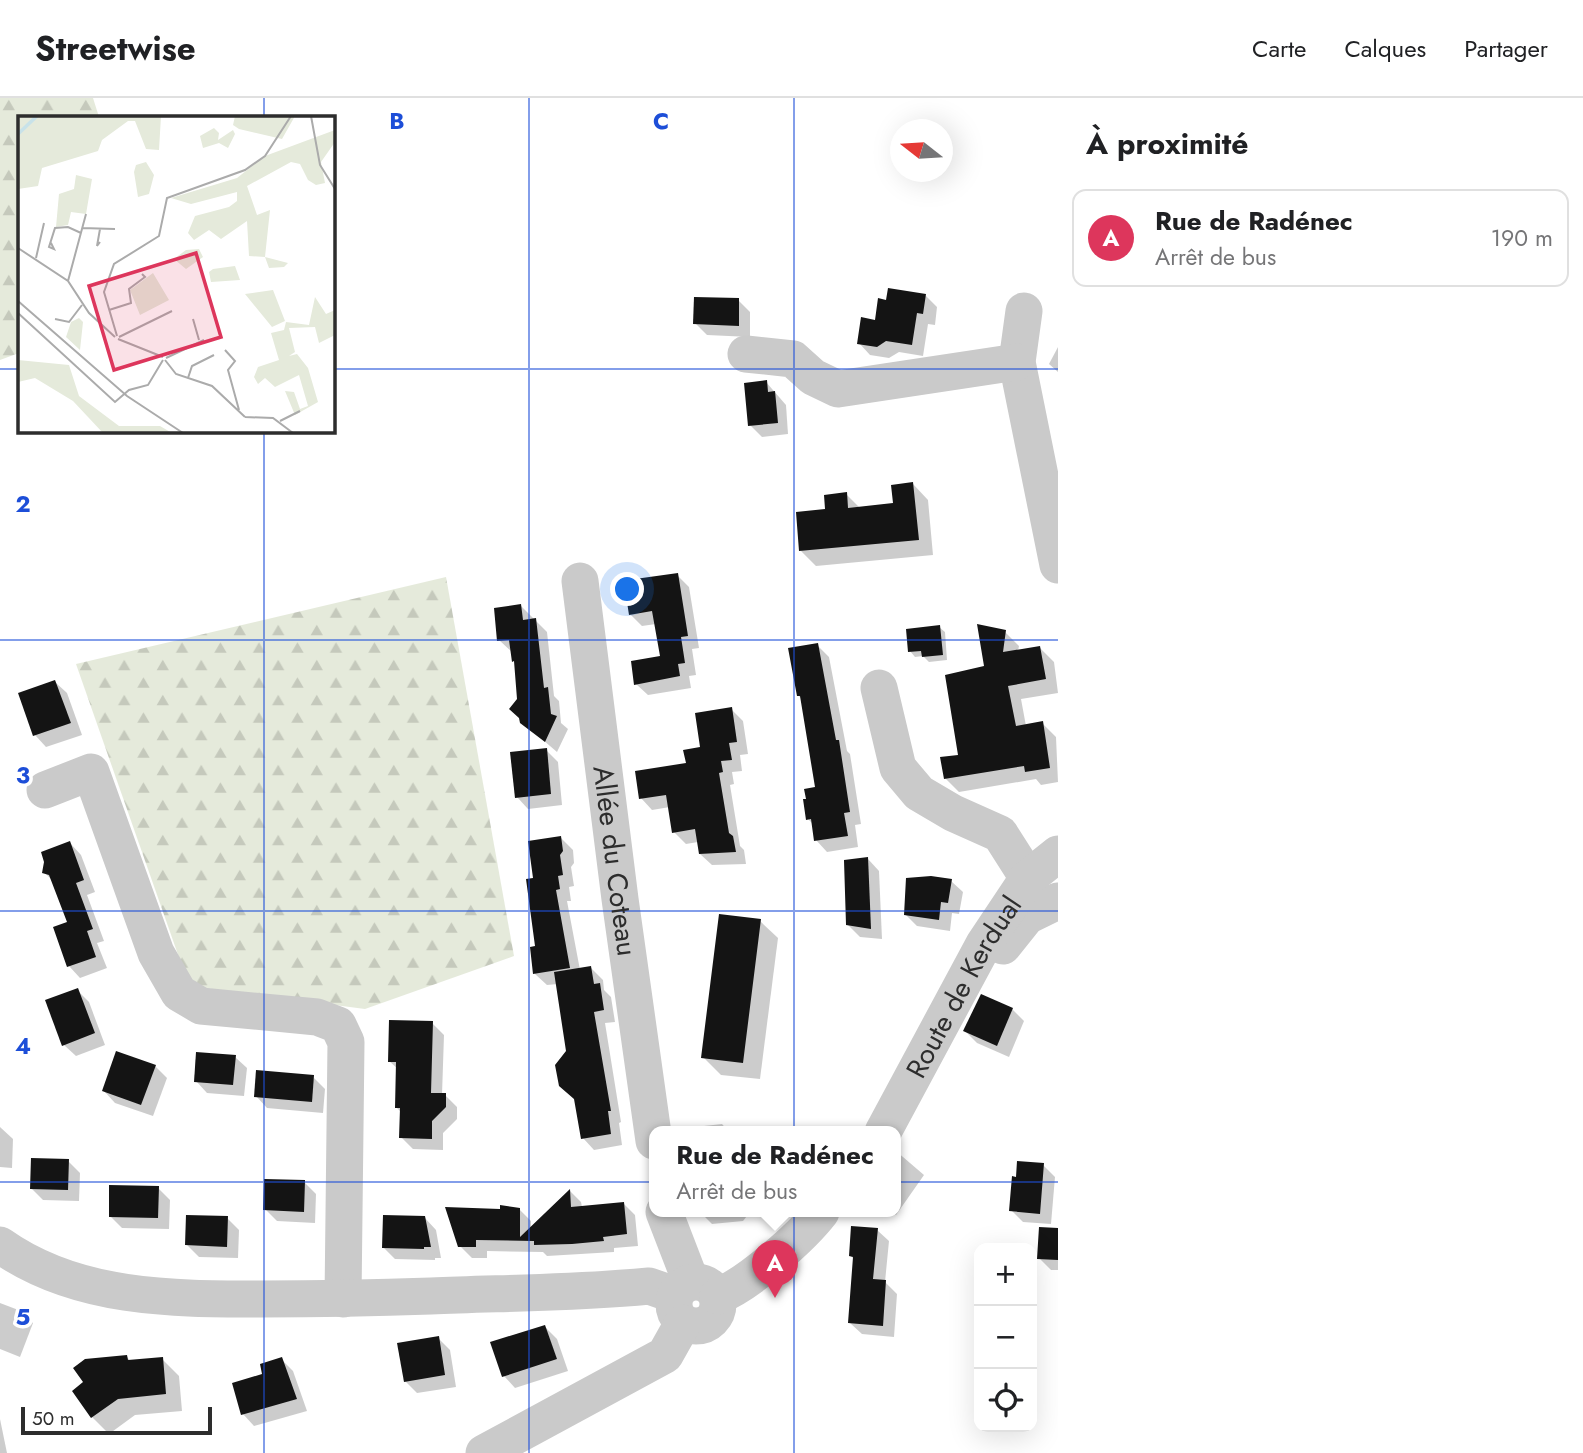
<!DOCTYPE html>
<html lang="fr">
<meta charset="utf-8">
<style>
body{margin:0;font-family:Jost,sans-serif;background:#f2f2f2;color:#202124}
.controls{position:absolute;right:21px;bottom:21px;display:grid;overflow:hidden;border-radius:14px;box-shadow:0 7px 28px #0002}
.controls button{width:63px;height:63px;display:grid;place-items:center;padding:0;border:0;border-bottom:2px solid #e0e0e0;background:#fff;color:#202124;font:35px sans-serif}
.compass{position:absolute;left:890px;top:21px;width:63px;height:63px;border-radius:50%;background:#fff;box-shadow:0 7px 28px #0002;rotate:287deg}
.scale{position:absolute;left:21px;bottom:18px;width:191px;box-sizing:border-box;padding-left:7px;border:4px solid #2d2d2d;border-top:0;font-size:19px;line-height:24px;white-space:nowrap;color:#2d2d2d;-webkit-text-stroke:5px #fff;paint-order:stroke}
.you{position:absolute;left:628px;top:492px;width:24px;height:24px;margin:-18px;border:5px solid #fff;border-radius:50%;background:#1a73e8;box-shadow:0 0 0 10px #1a73e833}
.badge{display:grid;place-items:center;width:46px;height:46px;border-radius:50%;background:#dd365c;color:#fff;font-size:23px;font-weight:700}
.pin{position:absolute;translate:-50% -58px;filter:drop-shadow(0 2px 4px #0008)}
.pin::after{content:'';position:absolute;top:37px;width:24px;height:21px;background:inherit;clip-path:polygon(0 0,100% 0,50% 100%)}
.popup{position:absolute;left:649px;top:1028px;width:252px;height:91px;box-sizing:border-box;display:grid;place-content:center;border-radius:14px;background:#fff;filter:drop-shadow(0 2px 5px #0005);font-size:23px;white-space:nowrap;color:#757577}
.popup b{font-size:26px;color:#202124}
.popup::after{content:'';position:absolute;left:50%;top:100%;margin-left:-14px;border:14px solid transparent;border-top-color:#fff}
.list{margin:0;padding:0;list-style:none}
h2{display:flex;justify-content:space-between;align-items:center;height:91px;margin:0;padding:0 28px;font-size:30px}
h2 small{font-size:23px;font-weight:400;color:#757577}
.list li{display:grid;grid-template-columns:46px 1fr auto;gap:21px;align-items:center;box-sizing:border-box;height:98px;margin:0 14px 14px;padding:0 14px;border:2px solid #e0e0e0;border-radius:14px}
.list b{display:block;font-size:26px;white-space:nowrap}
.list p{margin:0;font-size:23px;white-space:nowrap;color:#757577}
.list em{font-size:23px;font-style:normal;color:#757577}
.icon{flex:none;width:38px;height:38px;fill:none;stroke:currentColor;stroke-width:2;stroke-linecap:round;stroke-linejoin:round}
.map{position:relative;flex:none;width:1058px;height:1355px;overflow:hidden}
header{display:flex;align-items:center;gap:42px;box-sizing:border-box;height:98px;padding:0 35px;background:#fff;border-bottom:2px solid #e0e0e0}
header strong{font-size:33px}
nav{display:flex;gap:38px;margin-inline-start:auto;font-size:24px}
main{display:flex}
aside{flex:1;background:#fff}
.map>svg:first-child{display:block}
</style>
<header>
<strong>Streetwise</strong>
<nav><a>Carte</a><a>Calques</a><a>Partager</a></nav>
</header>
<main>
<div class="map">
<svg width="1058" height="1355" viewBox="0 0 1058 1355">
<defs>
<pattern id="forest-firs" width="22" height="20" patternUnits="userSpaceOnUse" patternTransform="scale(1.75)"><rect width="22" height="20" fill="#e5eadb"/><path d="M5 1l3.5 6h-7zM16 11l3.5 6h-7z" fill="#c5c9bc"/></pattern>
</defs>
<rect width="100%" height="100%" fill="#fff"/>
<g fill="url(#forest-firs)">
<polygon points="0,0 93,0 99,19 19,19 19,255 0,262"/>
<polygon points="446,479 514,858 365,911 189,888 76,566"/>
</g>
<g fill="#0003">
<polygon points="926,198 937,209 935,227 928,226 923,258 899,254 889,260 870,257 859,245 876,224 887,204"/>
<polygon points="738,202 750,214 750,239 707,237 695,225"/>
<polygon points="1058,249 1058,274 1049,266"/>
<polygon points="766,284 786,307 788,336 762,339 750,327"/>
<polygon points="913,386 928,402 933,457 816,468 801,453 827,413 846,396 860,410 895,407"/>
<polygon points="677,477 689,489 699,550 692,551 696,577 689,578 691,590 648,597 636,586 662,560 656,526 642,528 630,516"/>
<polygon points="521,508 547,534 554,598 559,603 561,625 568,631 557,654 522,624 516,566 512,554 499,542"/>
<polygon points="939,529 945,534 947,562 929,564 923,558 915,559 910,553"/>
<polygon points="1005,534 1019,548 1018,553 1040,550 1054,564 1058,595 1021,601 1026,628 1042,625 1056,639 1058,684 1041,687 1036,681 959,694 945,680 960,658 986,570"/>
<polygon points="817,547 829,559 847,653 850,656 861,726 855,727 858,749 827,754 816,742 813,726 808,721 817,691 802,601 799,598"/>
<polygon points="55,584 67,595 82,637 46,649 35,637"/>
<polygon points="731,611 743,623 748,656 740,657 742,673 732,674 734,686 730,687 740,748 744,752 746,766 712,767 700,756 698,744 686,746 674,734 670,709 652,712 641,700 688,666 702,650"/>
<polygon points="546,652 558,664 562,707 528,711 517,699"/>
<polygon points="561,740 573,752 574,765 571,769 574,788 569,789 571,803 567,803 580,872 591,870 603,882 604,892 611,899 615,924 605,925 621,1024 619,1025 622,1047 594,1052 583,1040 558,886 547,887 535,876 537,849 535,782"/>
<polygon points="70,745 81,757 95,794 87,797 104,843 97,845 107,870 80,880 69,868 69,825 54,784 44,774"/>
<polygon points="868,761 879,773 882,841 860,839 848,827"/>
<polygon points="951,783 963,794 959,816 952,815 950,833 917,828 905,816"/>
<polygon points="760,823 778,840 760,981 721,977 703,959"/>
<polygon points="77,892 89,904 105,947 76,958 64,947"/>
<polygon points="1012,911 1024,923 1009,959 977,945 965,933"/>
<polygon points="432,925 444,937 442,997 445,997 457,1009 457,1021 443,1035 443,1052 413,1051 401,1039 402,1015 396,1009 398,971 389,963"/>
<polygon points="235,959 247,970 244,998 207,995 196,983"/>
<polygon points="155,968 167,980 153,1018 115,1005 104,993"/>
<polygon points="313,979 325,991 323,1015 267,1010 256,998"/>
<polygon points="722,1026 729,1034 695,1034 695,1029"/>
<polygon points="0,1029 13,1041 12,1070 0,1069"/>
<polygon points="896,1053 924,1077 896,1117 892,1114 896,1114"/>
<polygon points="68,1063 80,1075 79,1103 43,1102 31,1090"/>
<polygon points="1043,1067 1055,1079 1051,1126 1023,1124 1011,1112"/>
<polygon points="304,1084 316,1096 315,1125 277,1123 265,1111"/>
<polygon points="158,1090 170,1102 169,1131 122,1130 110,1118"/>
<polygon points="570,1093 581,1104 582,1109 623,1105 635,1117 638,1148 614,1150 614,1154 547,1158 543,1154 487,1153 487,1160 472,1160 460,1148 519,1111 531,1123 531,1131"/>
<polygon points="700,1114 747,1114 747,1118 743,1123 712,1126"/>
<polygon points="227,1120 239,1132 238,1160 199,1159 187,1147"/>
<polygon points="425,1120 436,1132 441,1160 435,1160 435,1162 395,1161 383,1149"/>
<polygon points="877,1132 889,1143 885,1184 897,1196 894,1239 862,1236 850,1225 855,1162 851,1158"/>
<polygon points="1058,1132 1058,1172 1051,1172 1039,1160"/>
<polygon points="0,1205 21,1213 33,1225 20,1259 0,1251"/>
<polygon points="545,1229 557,1241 568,1273 515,1290 504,1278"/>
<polygon points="438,1240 450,1252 456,1289 417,1295 405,1283"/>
<polygon points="127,1259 131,1264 162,1261 179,1278 182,1313 135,1317 109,1336 92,1319"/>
<polygon points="281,1261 293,1273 307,1313 254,1328 243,1316"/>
<polygon points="0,1321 7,1355 0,1355"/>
</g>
<g fill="#141414">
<polygon points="888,190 926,196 923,216 917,215 912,247 886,243 877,249 857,246 861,219 875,222 878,200 886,202"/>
<polygon points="694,199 739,200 739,228 693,226"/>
<polygon points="767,282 768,294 775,293 778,325 748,328 744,285"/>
<polygon points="913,384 919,442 799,453 796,414 825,411 824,397 847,394 848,410 893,405 891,387"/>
<polygon points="678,475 688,538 681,539 685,565 678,566 680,578 634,587 631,563 660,558 652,513 629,517 625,491 637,489 635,481"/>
<polygon points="521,506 523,522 536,520 544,590 548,589 551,616 557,618 545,644 520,625 519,620 509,611 517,601 514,563 512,564 509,542 497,543 494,510"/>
<polygon points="977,526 1006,532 1003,554 1040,548 1046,581 1008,588 1016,628 1043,623 1050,670 1025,674 1024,668 944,681 940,659 958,657 945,577 984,568"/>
<polygon points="940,527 943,557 922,559 921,553 908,554 906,531"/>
<polygon points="818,545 836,642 839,642 850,714 844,715 848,738 814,743 811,721 806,722 803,701 806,701 804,691 815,689 800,598 797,598 788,550"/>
<polygon points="55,582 71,625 33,638 18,595"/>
<polygon points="732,609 737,644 729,645 732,662 721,663 723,674 719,675 729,735 733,738 736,754 699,756 695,731 672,735 666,697 639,701 635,673 686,665 683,652 700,649 695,615"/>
<polygon points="547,650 551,696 515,700 510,654"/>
<polygon points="561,738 563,753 560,757 563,777 558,778 560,791 556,792 570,870 533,876 530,849 535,848 526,781 533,780 528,743"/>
<polygon points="70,743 84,782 76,785 93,831 87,833 96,859 67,869 53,829 67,824 49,777 42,775 44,764 41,754"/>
<polygon points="868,759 871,831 846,827 844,762"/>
<polygon points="931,778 952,781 948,805 941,804 939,822 904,817 906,780"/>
<polygon points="719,816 761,821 743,965 701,960"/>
<polygon points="591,868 594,886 600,885 604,912 594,914 611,1013 608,1013 611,1036 581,1041 574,1001 559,988 555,967 566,953 554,874"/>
<polygon points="78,890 95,935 62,948 45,902"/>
<polygon points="981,896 1013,910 997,948 963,933"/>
<polygon points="389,922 433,923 431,995 446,995 446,1009 432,1023 432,1041 399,1040 400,1010 395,1010 396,964 388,964"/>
<polygon points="116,953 156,967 141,1007 102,993"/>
<polygon points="196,954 236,957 233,987 194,984"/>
<polygon points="256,972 314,977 312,1004 254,999"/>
<polygon points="31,1060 69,1061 68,1092 30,1091"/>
<polygon points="1017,1063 1044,1065 1040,1116 1009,1113 1012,1078 1016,1079"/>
<polygon points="264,1081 305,1082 304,1114 263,1112"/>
<polygon points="109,1087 159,1088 158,1120 109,1119"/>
<polygon points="570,1091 571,1109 624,1104 627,1136 603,1139 604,1143 572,1146 534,1147 534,1143 476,1142 476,1149 458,1149 445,1109 500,1111 500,1107 520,1110 520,1139"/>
<polygon points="186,1117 228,1118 227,1149 185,1147"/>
<polygon points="383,1117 425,1118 431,1149 424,1149 424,1151 382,1150"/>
<polygon points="851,1128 878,1130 873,1181 886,1182 883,1228 848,1225 853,1159 849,1158"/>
<polygon points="1039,1129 1058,1130 1058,1162 1037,1161"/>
<polygon points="545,1227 557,1261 502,1279 490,1244"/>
<polygon points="439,1238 445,1277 404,1284 397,1245"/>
<polygon points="127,1257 128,1262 163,1259 166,1296 118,1301 91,1320 72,1293 83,1284 73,1270 85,1261"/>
<polygon points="282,1259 297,1301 241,1317 232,1285 262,1276 260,1266"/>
</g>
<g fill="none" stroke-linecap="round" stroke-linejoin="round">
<g stroke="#cacaca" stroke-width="37">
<polyline points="1024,213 1017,264 1058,467"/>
<polyline points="746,256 793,261 813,279 838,291 1017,264"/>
<path id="s1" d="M580,483L620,801L654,1043"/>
<polyline points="879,590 898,670 919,695 953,715 1000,736 1028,780"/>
<polyline points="45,692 91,674 156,855 179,895 201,908 317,919 338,927 346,944 343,1201"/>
<polyline points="1003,848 1027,818 1058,803"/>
<path id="s2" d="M883,1034L984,846L1028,780L1058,756"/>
<polyline points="664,1114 691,1184"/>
<path d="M0,1147C76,1201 172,1201 261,1201C318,1201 375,1200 431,1198C504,1195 577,1195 649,1188L675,1197"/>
<circle cx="696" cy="1206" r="22"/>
<path d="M718,1198C747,1187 801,1140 821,1114"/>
<polyline points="484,1355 665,1257 683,1225"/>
</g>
</g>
<path fill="none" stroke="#1d4ed8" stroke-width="2" stroke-opacity="0.55" d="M264,0V19M529,0V1355M794,0V1355M0,271H19M332,271H1058M264,332V1355M0,542H1058M0,813H1058M0,1084H1058"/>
<g text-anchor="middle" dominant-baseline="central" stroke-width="7" stroke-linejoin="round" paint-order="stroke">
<g font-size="28" fill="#2d2d2d" stroke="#fff">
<text stroke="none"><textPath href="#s1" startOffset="282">Allée du Coteau</textPath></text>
<text stroke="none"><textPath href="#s2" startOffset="166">Route de Kerdual</textPath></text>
</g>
</g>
<g transform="translate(18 18)">
<rect width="317" height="317" fill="#fff"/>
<path d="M0,0H143L141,34L128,33L117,5H110L84,24L80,35L24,52L20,70L0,73ZM217,0H277L264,23L221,13L215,9ZM196,12L201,17L200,24L215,14L217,18L210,32L201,27L185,32L182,20ZM317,14V26L303,46L307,67L298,69L290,64L282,48L273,46L229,70L239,99L252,94L247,141L270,147L266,151L251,152L247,141L231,140L229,105L203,123L191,114L176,124L170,117L177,100L211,91L219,85V76L173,88L153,82L219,62L247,40ZM128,46L136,59L131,78L120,81L116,56L118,49ZM58,59L74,63L68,98L53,96L50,109L38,111L41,78L56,73ZM181,133L185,141L168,153L156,143L168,134ZM217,150L222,164L193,166L191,156L195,153ZM135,157L151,184L122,199L112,174ZM255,174L267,205L254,211L227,178ZM297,181L308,198L317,194V219L301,227L297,211L271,212L277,236L271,240L279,238L290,252L300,286L277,299L267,275L276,276L282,293L290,290L281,259L257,271L247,262L240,268L236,261L240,251L261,244L253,217L266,214L268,206L291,209ZM61,202L65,206L62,234L48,221L53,206ZM0,244L51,249L61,280L101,310H142L154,317H85L55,285L17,262L0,266Z" fill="#e5eadb"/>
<path fill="none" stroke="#c8e2e9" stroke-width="3.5" d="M0,18L19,0"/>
<path fill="none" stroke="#ababab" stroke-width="2" d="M293,0L302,49L317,73M64,112L97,113M82,113L79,130L82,126M33,127L36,133L31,131L37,112L50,111L63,117M0,132L50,165L71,197L97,221M18,142L26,107M50,165L68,98M0,185L109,280L165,317M91,194L113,187L111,173L127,161L124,158M0,197L97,286L111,274L130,269L145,244M37,203L51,206L64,189M175,203L181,224M99,220L86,176L96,148L141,120L149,82L227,54L247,40L273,0M101,221L154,195M100,223L145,241M207,234L217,245L210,254L221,294M148,242L186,224M147,244L158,258L194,270L227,301M170,262L174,250L196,239M227,301L255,302L275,317M262,305L282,295"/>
<path fill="#dd365c" fill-opacity="0.15" stroke="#dd365c" stroke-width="3.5" d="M178,137L203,221L96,254L71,170Z"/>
<rect width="317" height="317" fill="none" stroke="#2d2d2d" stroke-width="3.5"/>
</g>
<g font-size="23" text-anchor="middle" font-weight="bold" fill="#1d4ed8" stroke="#fff" stroke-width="7" stroke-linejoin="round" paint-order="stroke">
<text x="397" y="31">B</text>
<text x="661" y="31">C</text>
<text x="23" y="414">2</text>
<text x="23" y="685">3</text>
<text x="23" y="956">4</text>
<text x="23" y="1227">5</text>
</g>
</svg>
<div class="controls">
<button>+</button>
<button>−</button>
<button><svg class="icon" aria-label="locate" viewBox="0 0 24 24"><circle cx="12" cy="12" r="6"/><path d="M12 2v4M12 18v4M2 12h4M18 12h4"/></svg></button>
</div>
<svg class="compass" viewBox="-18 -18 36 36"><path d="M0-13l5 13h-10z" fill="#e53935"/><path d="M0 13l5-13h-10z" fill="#757577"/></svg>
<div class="scale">50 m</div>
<div class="you"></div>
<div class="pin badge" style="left:775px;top:1200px">A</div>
<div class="popup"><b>Rue de Radénec</b>Arrêt de bus</div>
</div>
<aside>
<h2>À proximité<small></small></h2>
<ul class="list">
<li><span class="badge">A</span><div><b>Rue de Radénec</b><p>Arrêt de bus</p></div><em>190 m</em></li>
</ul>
</aside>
</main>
